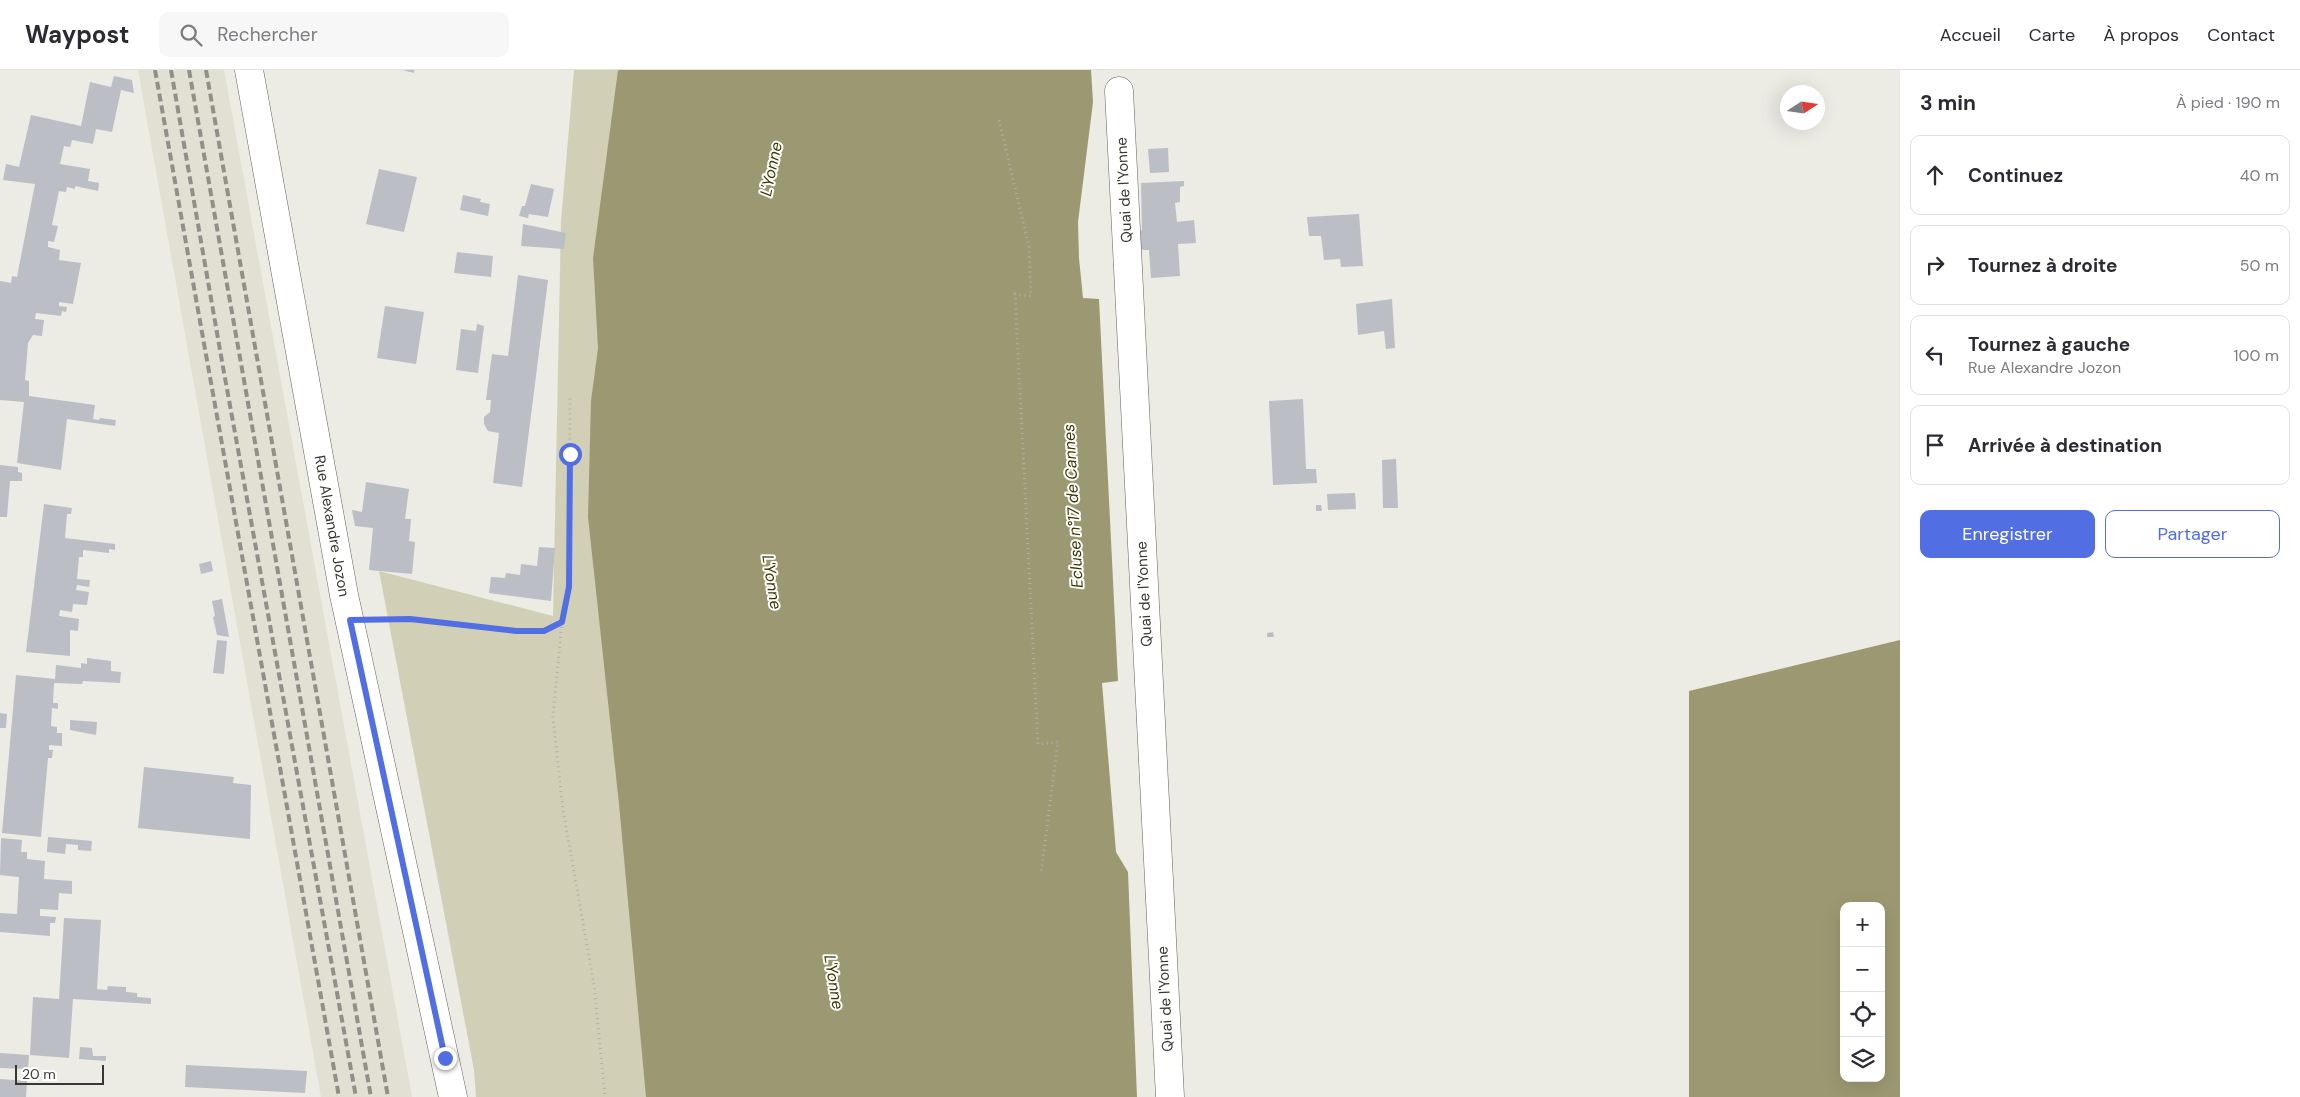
<!DOCTYPE html>
<html lang="fr">
<meta charset="utf-8">
<style>
body{margin:0;font-family:"DM Sans",sans-serif;background:#f7f7f7;color:#2b2b33}
.controls{position:absolute;right:15px;bottom:15px;display:grid;overflow:hidden;border-radius:10px;box-shadow:0 5px 20px #0002}
.controls button{width:45px;height:45px;display:grid;place-items:center;padding:0;border:0;border-bottom:1px solid #e1e1e2;background:#fff;color:#2b2b33;font:25px sans-serif}
.compass{position:absolute;left:1780px;top:15px;width:45px;height:45px;border-radius:50%;background:#fff;box-shadow:0 5px 20px #0002;rotate:78deg}
.scale{position:absolute;left:15px;bottom:12px;width:89px;box-sizing:border-box;padding-left:5px;border:2px solid #373735;border-top:0;font-size:14px;line-height:18px;white-space:nowrap;color:#373735;-webkit-text-stroke:4px #fffffe;paint-order:stroke}
.stop{position:absolute;width:15px;height:15px;margin:-11px;border:4px solid #516ee3;border-radius:50%;background:#fff}
.stop.end{background:#516ee3;border-color:#fff;box-shadow:0 1px 5px #0008}
.list{margin:0;padding:0;list-style:none}
h2{display:flex;justify-content:space-between;align-items:center;height:65px;margin:0;padding:0 20px;font-size:21px}
h2 small{font-size:16px;font-weight:400;color:#7c7c81}
.list li{display:grid;grid-template-columns:32px 1fr auto;gap:15px;align-items:center;box-sizing:border-box;height:80px;margin:0 10px 10px;padding:0 10px;border:1px solid #e1e1e2;border-radius:10px}
.list b{display:block;font-size:19px;white-space:nowrap}
.list p{margin:0;font-size:16px;white-space:nowrap;color:#7c7c81}
.list em{font-size:16px;font-style:normal;color:#7c7c81}
.actions{display:flex;gap:10px;padding:15px 20px}
.actions a{flex:1;padding:11px 0;border:1px solid #516ee3;border-radius:10px;text-align:center;font-size:18px;color:#516ee3}
.actions .main{background:#516ee3;color:#fff}
.icon{flex:none;width:28px;height:28px;fill:none;stroke:currentColor;stroke-width:2;stroke-linecap:round;stroke-linejoin:round}
.map{position:relative;flex:none;width:1900px;height:1027px;overflow:hidden}
header{display:flex;align-items:center;gap:30px;box-sizing:border-box;height:70px;padding:0 25px;background:#fff;border-bottom:1px solid #e1e1e2}
header strong{font-size:24px}
nav{display:flex;gap:28px;margin-inline-start:auto;font-size:18px}
.search{width:350px;height:45px;background:#f7f7f7;display:flex;align-items:center;gap:12px;box-sizing:border-box;padding:0 18px;border-radius:10px;color:#7c7c81;font-size:19px}
main{display:flex}
aside{flex:1;background:#fff}
.map>svg:first-child{display:block}
</style>
<header>
<strong>Waypost</strong>
<div class="search"><svg class="icon" aria-label="search" viewBox="0 0 24 24"><circle cx="10" cy="10" r="6"/><path d="M15 15l6 6"/></svg>Rechercher</div>
<nav><a>Accueil</a><a>Carte</a><a>À propos</a><a>Contact</a></nav>
</header>
<main>
<div class="map">
<svg width="1900" height="1027" viewBox="0 0 1900 1027">
<rect width="100%" height="100%" fill="#ecebe4"/>
<polygon fill="#e1e0d2" points="138,0 224,0 412,1027 321,1027"/>
<polygon fill="#d1d0b7" points="574,0 628,0 650,1027 476,1027 474,1000 379,501 553,546 561,151"/>
<g fill="#9c9972" fill-rule="evenodd">
<polygon points="618,0 1091,0 1093,32 1078,152 1079,188 1083,228 1099,229 1118,611 1102,613 1116,782 1128,802 1137,1027 646,1027 619,734 588,447 591,331 598,278 593,188"/>
<path d="M1900,570V1027H1689V621ZM1844,836H1881V1008H1844Z"/>
</g>
<g fill="#bbbec4">
<polygon points="402,0 414,0 414,3"/>
<polygon points="114,6 132,10 134,23 121,20 112,62 96,59 93,74 72,70 70,77 64,76 60,94 90,99 88,111 99,113 98,121 75,116 75,119 67,117 66,122 59,121 52,155 58,156 54,172 48,171 48,177 60,180 59,190 81,193 73,234 59,232 59,236 67,237 66,242 62,241 61,246 36,243 35,249 44,250 42,266 33,265 28,273 25,310 29,311 29,326 95,335 93,349 99,350 100,348 116,350 115,356 67,349 61,400 17,393 24,332 0,330 0,211 11,213 12,206 17,207 35,114 3,110 6,94 19,97 31,45 81,56 90,12 111,17"/>
<polygon points="1168,78 1169,102 1150,103 1148,79"/>
<polygon points="379,99 417,107 404,162 366,154"/>
<polygon points="1184,111 1184,116 1180,117 1180,132 1175,133 1177,152 1194,150 1196,173 1178,174 1180,206 1151,208 1149,180 1143,180 1138,176 1137,167 1142,160 1141,113"/>
<polygon points="531,114 554,119 548,147 529,144 528,148 519,146 522,136 525,136"/>
<polygon points="463,125 481,129 480,132 490,134 488,146 460,140"/>
<polygon points="1359,144 1363,196 1341,197 1340,189 1324,190 1321,166 1309,166 1307,147"/>
<polygon points="523,154 566,163 564,179 521,176"/>
<polygon points="457,182 493,186 491,207 454,203"/>
<polygon points="518,205 548,210 522,417 493,413 499,363 488,361 484,354 484,347 490,342 491,330 486,330 492,284 508,286"/>
<polygon points="1392,229 1395,278 1386,279 1384,261 1358,265 1356,234"/>
<polygon points="385,236 424,242 416,294 377,288"/>
<polygon points="477,254 484,256 478,303 456,300 461,259 476,261"/>
<polygon points="1303,329 1306,399 1316,399 1317,413 1273,415 1269,331"/>
<polygon points="1396,389 1398,438 1383,438 1382,390"/>
<polygon points="0,395 18,397 18,402 22,403 22,411 10,411 7,447 0,447"/>
<polygon points="366,412 409,419 405,449 411,449 409,471 415,472 412,504 369,500 373,458 355,456 352,440 362,442"/>
<polygon points="1355,423 1356,439 1328,440 1327,424"/>
<polygon points="44,434 72,438 71,444 67,444 65,468 115,474 115,480 109,479 109,483 83,480 83,487 79,487 77,509 90,510 89,517 77,515 76,520 89,522 87,535 73,534 72,542 60,540 59,546 79,549 78,561 70,560 70,586 26,582"/>
<polygon points="1316,435 1321,435 1322,441 1316,441"/>
<polygon points="539,477 555,478 551,531 489,523 491,507 505,508 506,503 520,505 521,494 537,496"/>
<polygon points="211,491 213,501 201,504 199,494"/>
<polygon points="222,529 229,567 217,565 213,547 215,546 212,531"/>
<polygon points="1273,562 1274,567 1267,567 1267,563"/>
<polygon points="217,570 227,571 224,604 213,603"/>
<polygon points="87,588 111,591 111,601 121,602 120,613 83,611 82,614 54,613 53,633 58,633 58,639 52,638 51,656 57,657 57,663 62,663 62,676 49,675 49,680 53,680 52,688 48,688 41,767 2,763 16,605 55,609 56,595 81,598 81,593 87,594"/>
<polygon points="0,643 7,644 6,658 0,658"/>
<polygon points="70,650 97,652 96,665 70,660"/>
<polygon points="144,697 234,707 233,713 251,715 250,769 138,758"/>
<polygon points="48,767 92,771 91,781 78,780 78,775 66,774 65,784 47,782"/>
<polygon points="1,768 22,770 21,782 27,782 27,789 45,791 44,809 72,811 72,824 59,823 58,840 40,839 40,846 56,847 55,853 50,853 50,866 0,862 0,843 17,844 19,807 0,805"/>
<polygon points="64,848 101,850 97,919 107,920 108,916 126,917 126,922 137,923 137,927 151,928 151,934 73,929 69,988 30,985 33,927 59,929"/>
<polygon points="80,977 92,978 93,986 106,986 106,991 79,989"/>
<polygon points="0,983 29,985 28,999 0,998"/>
<polygon points="186,995 307,1001 305,1023 185,1017"/>
<polygon points="0,1009 27,1011 26,1027 0,1027"/>
</g>
<g fill="none" stroke-linecap="round" stroke-linejoin="round">
<defs>
<g id="minor">
<polyline points="249,0 344,525 453,1027"/>
<polyline points="1119,21 1170,1027"/>
</g>
</defs>
<use href="#minor" stroke="#62615b" stroke-width="29"/>
<g stroke="#b0afaa" stroke-width="3" stroke-dasharray="1 4" stroke-linecap="butt">
<polyline points="999,50 1029,177 1031,226 1015,224 1038,674 1058,672 1041,803"/>
<polyline points="378,550 410,549 516,561 544,561 562,552 569,517 570,327"/>
<polyline points="562,552 553,647 563,740 594,915 605,1027"/>
</g>
<use href="#minor" stroke="#fff" stroke-width="28"/>
<g stroke="#90908b" stroke-width="4" stroke-dasharray="8 4" stroke-linecap="butt">
<polyline points="155,0 339,1027"/>
<polyline points="171,0 223,297 356,1027"/>
<polyline points="189,0 371,1027"/>
<polyline points="206,0 388,1027"/>
</g>
</g>
<g fill="none" stroke-linecap="round" stroke-linejoin="round">
<polyline stroke="#516ee3" stroke-width="6" points="445,988 350,550 410,549 516,561 544,561 562,552 569,517 570,384"/>
</g>
<g text-anchor="middle" dominant-baseline="central" stroke-width="4" stroke-linejoin="round" paint-order="stroke">
<g font-size="15" fill="#373735" stroke="#fffffe">
<text transform="translate(1124 120) rotate(-93)">Quai de l'Yonne</text>
<text transform="translate(332 456) rotate(80)">Rue Alexandre Jozon</text>
<text transform="translate(1144 524) rotate(-93)">Quai de l'Yonne</text>
<text transform="translate(1165 929) rotate(-93)">Quai de l'Yonne</text>
</g>
<g font-size="16" font-style="italic" fill="#3a3602" stroke="#fffffe">
<text transform="translate(771 99) rotate(-78)">L'Yonne</text>
<text transform="translate(1073 436) rotate(-93)">Ecluse n°17 de Cannes</text>
<text transform="translate(772 512) rotate(81)">L'Yonne</text>
<text transform="translate(834 912) rotate(81)">L'Yonne</text>
</g>
</g>
</svg>
<div class="controls">
<button>+</button>
<button>−</button>
<button><svg class="icon" aria-label="locate" viewBox="0 0 24 24"><circle cx="12" cy="12" r="6"/><path d="M12 2v4M12 18v4M2 12h4M18 12h4"/></svg></button>
<button><svg class="icon" aria-label="layers" viewBox="0 0 24 24"><path d="M12 4l9 5-9 5-9-5zM3 14l9 5 9-5"/></svg></button>
</div>
<svg class="compass" viewBox="-18 -18 36 36"><path d="M0-13l5 13h-10z" fill="#e53935"/><path d="M0 13l5-13h-10z" fill="#7c7c81"/></svg>
<div class="scale">20 m</div>
<div class="stop" style="left:570px;top:384px"></div>
<div class="stop end" style="left:445px;top:988px"></div>
</div>
<aside>
<h2>3 min<small>À pied · 190 m</small></h2>
<ul class="list">
<li><svg class="icon" aria-label="ahead" viewBox="0 0 24 24"><path d="M12 20V5M6 11l6-6 6 6"/></svg><div><b>Continuez</b></div><em>40 m</em></li>
<li><svg class="icon" aria-label="right" viewBox="0 0 24 24"><path d="M7 20v-9h11M14 6l5 5-5 5"/></svg><div><b>Tournez à droite</b></div><em>50 m</em></li>
<li><svg class="icon" aria-label="left" viewBox="0 0 24 24"><path d="M17 20v-9H6M10 6l-5 5 5 5"/></svg><div><b>Tournez à gauche</b><p>Rue Alexandre Jozon</p></div><em>100 m</em></li>
<li><svg class="icon" aria-label="arrive" viewBox="0 0 24 24"><path d="M6 21V4h12l-3 4 3 4H6"/></svg><div><b>Arrivée à destination</b></div></li>
</ul>
<div class="actions"><a class="main">Enregistrer</a><a>Partager</a></div>
</aside>
</main>
